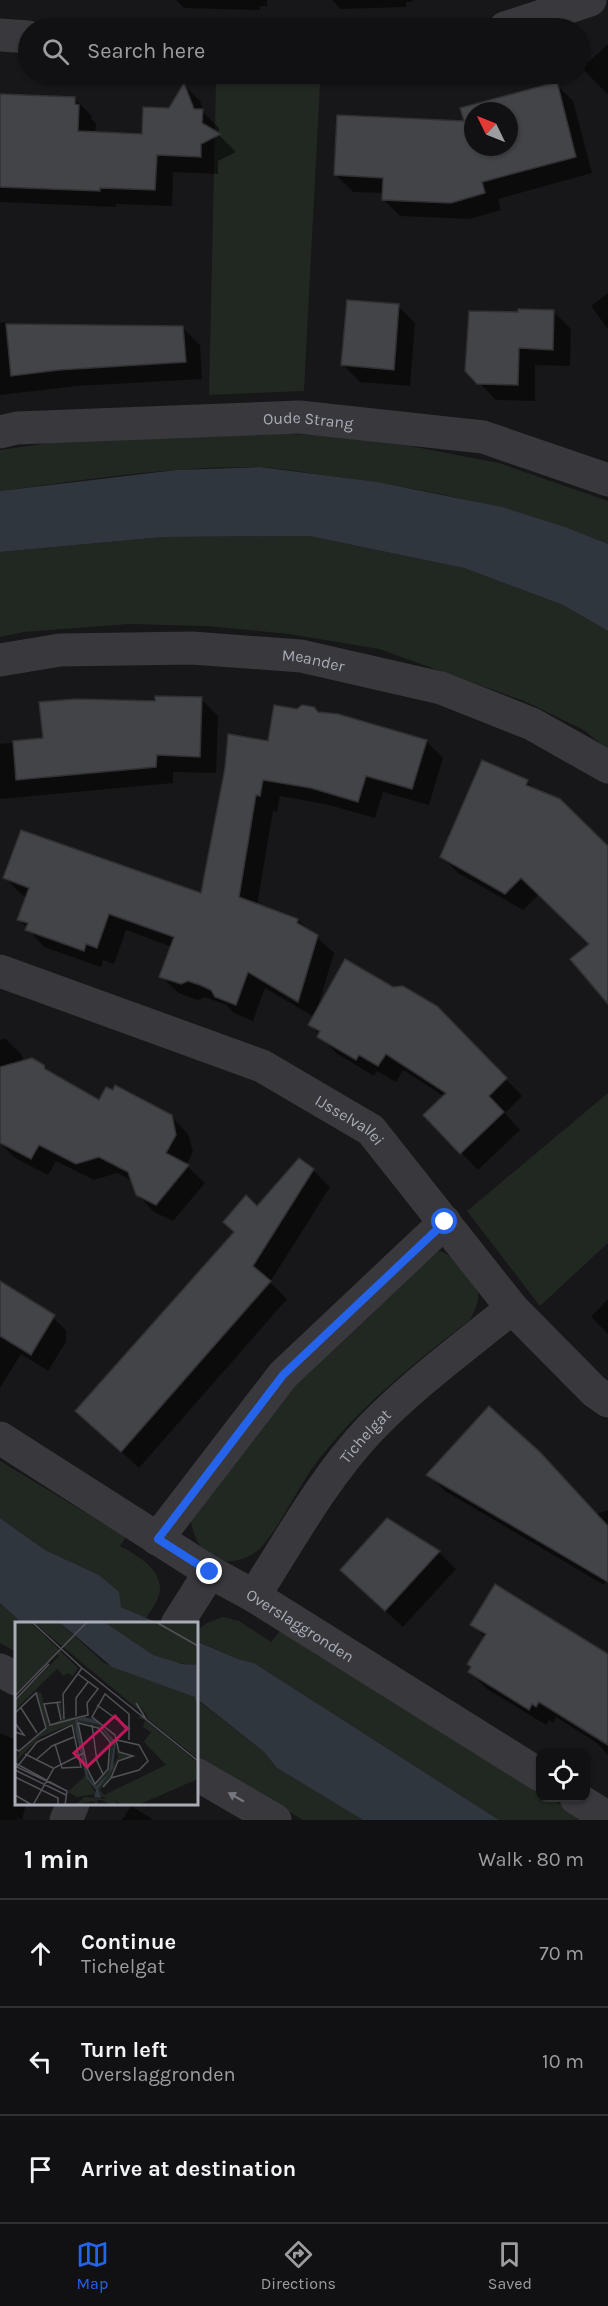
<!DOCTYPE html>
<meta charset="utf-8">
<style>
body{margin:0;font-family:Karla,sans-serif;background:#1a191b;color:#f1f3f6}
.controls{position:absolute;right:18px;bottom:18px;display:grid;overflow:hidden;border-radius:12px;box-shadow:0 2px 4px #0004}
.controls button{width:54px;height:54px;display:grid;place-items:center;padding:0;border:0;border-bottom:2px solid #303032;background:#111012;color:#f1f3f6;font:30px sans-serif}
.compass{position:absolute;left:464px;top:102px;width:54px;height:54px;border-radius:50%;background:#111012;box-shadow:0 2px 4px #0004;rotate:313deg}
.stop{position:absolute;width:18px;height:18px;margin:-14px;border:4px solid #2563eb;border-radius:50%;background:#fff}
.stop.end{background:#2563eb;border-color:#fff;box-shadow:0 2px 6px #0008}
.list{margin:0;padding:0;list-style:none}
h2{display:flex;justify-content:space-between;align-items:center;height:78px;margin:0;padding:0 24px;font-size:26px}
h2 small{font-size:20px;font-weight:400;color:#9c9d9f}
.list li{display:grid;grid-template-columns:39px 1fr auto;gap:18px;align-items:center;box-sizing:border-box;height:108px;padding:0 24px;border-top:2px solid #303032}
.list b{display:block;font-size:22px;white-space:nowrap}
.list p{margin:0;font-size:20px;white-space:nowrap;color:#9c9d9f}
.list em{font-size:20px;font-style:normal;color:#9c9d9f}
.icon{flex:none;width:33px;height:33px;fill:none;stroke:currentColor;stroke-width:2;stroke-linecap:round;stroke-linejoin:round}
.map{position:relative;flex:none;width:608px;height:1820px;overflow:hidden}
.search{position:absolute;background:#111012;box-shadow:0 2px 4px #0004;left:18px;right:18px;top:18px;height:66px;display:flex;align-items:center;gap:15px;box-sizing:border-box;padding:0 21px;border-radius:33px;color:#9c9d9f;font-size:22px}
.sheet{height:402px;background:#111012}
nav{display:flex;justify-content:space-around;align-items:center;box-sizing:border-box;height:84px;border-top:2px solid #303032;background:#111012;font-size:16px;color:#9c9d9f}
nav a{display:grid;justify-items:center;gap:3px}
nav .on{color:#2563eb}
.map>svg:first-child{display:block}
</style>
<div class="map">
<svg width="608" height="1820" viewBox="0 0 608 1820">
<rect width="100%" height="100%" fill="#171618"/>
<g fill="#212822">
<polygon points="216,82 320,83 304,391 209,395"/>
<path d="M252,432L328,436L410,446L499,463L608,501V544C519,508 426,488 330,476C307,473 282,468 258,467C172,466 85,480 0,491V450L78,439Z"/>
<polygon points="309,536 464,568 563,605 608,631 608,750 584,730 524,701 379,649 289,634 207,626 129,624 24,632 0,637 0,552 163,537"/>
<polygon points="608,1093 608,1243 540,1306 467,1211"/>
<path d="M437,1250C452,1254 476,1276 478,1293C479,1303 474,1312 470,1320C414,1363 359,1407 316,1463C297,1489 284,1519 264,1544C260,1550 249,1557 242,1559C210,1570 191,1541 190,1513L254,1425Z"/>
<path d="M0,1461L126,1537L120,1546C138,1556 168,1572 158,1598C155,1605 150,1612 146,1618L121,1607L99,1575L45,1550L0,1518Z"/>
<polygon points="0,1603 22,1623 16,1624 16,1652 0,1643"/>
<path d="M223,1617L239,1621L271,1642L280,1631L540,1792V1798H550L586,1820H499L254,1663L238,1659L197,1641C196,1624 210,1622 223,1617Z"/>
<polygon points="196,1699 263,1751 277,1768 363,1820 303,1820 197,1756"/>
</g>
<g fill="#2f363d">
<polygon points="260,467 377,482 502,507 565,527 608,544 608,631 563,605 464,568 309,536 163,537 0,552 0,491 176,470"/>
<polygon points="0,1518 45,1550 99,1575 119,1592 121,1607 158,1623 22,1623 0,1603"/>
<polygon points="196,1641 238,1659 254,1663 499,1820 363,1820 277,1768 263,1751 197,1699"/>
</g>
<g fill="#0007" fill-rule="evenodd">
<polygon points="176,0 267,0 267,6 260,6 260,10 184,8"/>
<polygon points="332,0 412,0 412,2 406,2 406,7 341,9"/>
<polygon points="608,44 608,95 582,68"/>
<path d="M556,84L573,101L592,173L498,199L501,210L469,219L400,216L383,199V193L353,192L336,175L466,122L462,109ZM473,111H509V147H473Z"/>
<polygon points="184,85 200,101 205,114 219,128 219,135 236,152 218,161 218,174 173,172 172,206 116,204 116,207 0,202 0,103 74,98 92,116 91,119 96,123 95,133 143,135 170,109"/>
<polygon points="608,293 608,329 591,306"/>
<polygon points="398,306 415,323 410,386 360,382 343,365"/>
<polygon points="470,312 554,312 571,329 570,366 535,365 535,401 496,400 467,370"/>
<polygon points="5,322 9,326 183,328 200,345 202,379 77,386 0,395 0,323"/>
<polygon points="201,699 218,716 216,773 173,772 173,783 0,799 0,744 44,740 157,702"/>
<polygon points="319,714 426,741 443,758 429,805 383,792 375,818 329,805 280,796 277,812 273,811 257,906 298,920 334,953 317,1010 454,1025 522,1096 505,1113 520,1130 478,1170 425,1115 445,1097 403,1070 396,1082 377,1071 374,1076 336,1053 310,1024 314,1017 265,988 253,1021 234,1013 225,1004 218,1002 205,997 198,1000 178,993 161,976 172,947 126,930 114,964 103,960 101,967 44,947 19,919 27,897 22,895 5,878 202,895 269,742"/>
<polygon points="527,782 608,848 608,1002 590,944 539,894 523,910 458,873 441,856"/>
<polygon points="5,1038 22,1055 23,1062 43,1066 53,1075 100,1102 171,1116 188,1134 193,1152 186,1165 205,1183 173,1221 154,1212 137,1194 133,1181 117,1173 94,1180 56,1161 48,1175 15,1158 0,1143 0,1040"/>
<polygon points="313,1170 330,1187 270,1282 287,1299 139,1468 77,1411 258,1208"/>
<polygon points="0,1283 48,1313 66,1330 66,1342 48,1371 21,1354 0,1388"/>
<polygon points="608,1299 608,1334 591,1317"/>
<polygon points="429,1475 596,1514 608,1510 608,1579 604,1585 445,1491"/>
<polygon points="387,1520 439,1552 456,1569 403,1627 359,1587"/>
<polygon points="472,1624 606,1655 608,1652 608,1755 597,1743 556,1717 553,1723 549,1720 546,1725 487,1689 470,1672 486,1638"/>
<polygon points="0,1733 16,1740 16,1804 26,1804 22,1820 18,1818 17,1820 0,1820"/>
<polygon points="131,1806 154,1820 122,1820"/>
</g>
<g fill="#434448" stroke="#313134" stroke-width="1.5" fill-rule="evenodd">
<path d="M557,82L576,157L482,182L485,193L451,203L382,200L383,178L334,175L337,115L464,121L460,108ZM473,111H509V147H473Z"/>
<polygon points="184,83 194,109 203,109 202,123 221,134 201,144 201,157 157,155 155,190 100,188 100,191 0,187 0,94 75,97 75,104 79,105 78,131 142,134 143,107 169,108"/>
<polygon points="347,300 399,304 394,370 341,365"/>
<polygon points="518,309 554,310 553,350 519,348 518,385 477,384 465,371 469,311 518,312"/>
<polygon points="6,324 183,326 186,362 59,370 11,376"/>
<polygon points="155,696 202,697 200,757 157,755 156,767 16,780 13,741 43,738 39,702 76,699 155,701"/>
<polygon points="274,705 297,709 302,705 314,707 318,712 338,714 427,740 412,789 366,776 358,802 311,788 263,780 260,796 256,795 239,897 298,919 297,923 318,935 298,1002 248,972 236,1005 215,997 211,990 200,985 188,981 181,984 159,977 174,937 109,914 97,948 86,944 84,951 25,930 28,923 17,920 29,888 3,878 21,830 201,893 225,768 228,734 268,741"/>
<polygon points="482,760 528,780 526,785 560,799 608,846 608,1004 570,959 589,944 521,878 505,894 440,857"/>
<polygon points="345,959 393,987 403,986 437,1006 507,1078 489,1096 504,1112 460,1154 423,1115 446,1093 386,1054 378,1066 359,1055 356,1060 317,1037 320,1031 308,1025"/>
<polygon points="32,1058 44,1065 45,1069 99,1100 106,1087 113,1090 115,1085 172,1115 176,1135 166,1153 189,1165 156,1205 136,1195 128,1172 99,1157 76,1164 39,1145 31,1159 0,1143 0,1067"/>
<polygon points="299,1158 314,1169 253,1266 271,1281 121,1452 75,1411 234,1232 223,1222 246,1195 257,1206"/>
<polygon points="0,1281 55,1315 31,1355 0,1336"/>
<polygon points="489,1406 540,1452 608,1526 608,1582 426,1475"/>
<polygon points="387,1518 440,1551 385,1611 340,1570"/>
<polygon points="495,1584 608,1654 608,1745 539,1702 536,1707 532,1704 529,1710 468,1672 471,1667 467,1664 486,1634 470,1625"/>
</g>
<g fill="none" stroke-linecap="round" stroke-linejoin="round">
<g stroke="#38383d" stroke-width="33">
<polyline points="505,28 590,0"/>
<polyline points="0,35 28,37"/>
<path id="s1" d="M0,432L17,428L299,417L483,437L608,480"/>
<path id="s2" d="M0,660L60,650L192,648L301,656L441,688L532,724L608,767"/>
<path id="s3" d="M0,971L262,1066L371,1130L512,1308L594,1391L608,1401"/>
<path id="s4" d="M0,1438L210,1572L254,1596L540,1775"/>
<polyline points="157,1539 283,1375 445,1222"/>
<path id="s5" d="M254,1596C290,1540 323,1479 369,1430C412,1385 464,1347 512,1308"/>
<polyline points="177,1624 210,1572"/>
<polyline points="0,1670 16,1679"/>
<polyline points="196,1774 275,1820"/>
<polyline points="576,1798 608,1818"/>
<polyline points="66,1820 73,1804"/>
</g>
</g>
<defs><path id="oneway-solid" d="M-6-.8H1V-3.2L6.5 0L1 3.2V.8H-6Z" transform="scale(1.5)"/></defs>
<use fill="#767880" href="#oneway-solid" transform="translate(236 1797) rotate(-150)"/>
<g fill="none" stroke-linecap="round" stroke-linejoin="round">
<polyline stroke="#2563eb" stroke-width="8" points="210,1572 158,1539 283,1375 445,1222"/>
</g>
<g text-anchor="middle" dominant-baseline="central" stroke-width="4.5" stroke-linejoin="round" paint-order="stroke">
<g font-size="16" fill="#a9adb7" stroke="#121113">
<text stroke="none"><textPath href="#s1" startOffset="309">Oude Strang</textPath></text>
<text stroke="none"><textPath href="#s2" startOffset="315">Meander</textPath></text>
<text stroke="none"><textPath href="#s3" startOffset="382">IJsselvallei</textPath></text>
<text stroke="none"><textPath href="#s5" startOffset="195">Tichelgat</textPath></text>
<text stroke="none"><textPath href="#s4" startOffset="354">Overslaggronden</textPath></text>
</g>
</g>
<g transform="translate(15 1622)">
<rect width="183" height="183" fill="#171618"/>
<path d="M0,0H15L63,46L58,54L53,51L49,54L42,47L0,88V79L44,34L41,31L0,73ZM18,0H44L89,41L183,75V137L133,97L131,92L122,81L131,94ZM86,0H183V44L146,38L113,22ZM21,70L26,71L34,103L47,97L43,81H46L48,97L68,93L75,94L65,95L60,102L66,131L57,102L25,115L0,140L5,130L32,106ZM78,95L98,112L103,130L118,135L102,138L96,155L85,168L89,173L151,143L129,120L136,110L128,105L130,98L120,95H127L183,141V157L123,183H106L100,178L103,183H97L87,178H82L83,183L78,179L60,183L70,175L92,177L83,173V167L103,135L99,115ZM68,97L81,100L88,105L99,122L94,151L81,164L73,154L67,132L80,163L93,146L96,122L82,104L63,101L67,130L62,103L63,98ZM66,132L70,154L81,172L62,175L53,170L70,154Z" fill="#212822"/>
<path d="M44,0H89L138,33L167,42L183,43V89L180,75L97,45ZM69,95L81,98L101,120L98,146L83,167L86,176L79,175L81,168L71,156L61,111L60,98ZM63,98L84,102L99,122L94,151L81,164L73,154Z" fill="#2f363d" fill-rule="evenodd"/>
<path fill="none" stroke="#515258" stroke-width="1.5" d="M17,0L67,46L183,139M141,0L183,24M0,74L72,0M0,78L34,42M42,80L46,98M46,80L29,82L35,103L73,93L72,81L83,67L63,52M121,81L131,97M82,83L115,107M6,86L22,111M0,91L21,71L31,106L4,129L0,127M61,94V76L73,60M49,97L48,72L67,46M0,101L9,113L0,110M63,101L83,106L95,120L93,147L80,162L73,148ZM77,103L82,139L88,152M10,132L38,146M22,137L37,124L59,115M0,141L48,167M0,144L52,169L50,183M2,145L22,120L57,103L66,145L47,146L40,122M0,148L51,173M0,155L43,176V183M96,156L103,139L118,134L104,130L100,113L77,95L90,72L114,92V118M88,165L96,156L124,148L133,139L124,123L102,118M0,173L17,183M18,183L39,146L69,131"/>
<path fill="#c2185b" fill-opacity="0.15" stroke="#c2185b" stroke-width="3" d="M100,94L112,107L72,145L59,131Z"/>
<rect width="183" height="183" fill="none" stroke="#a9adb7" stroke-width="3"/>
</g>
</svg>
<div class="controls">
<button><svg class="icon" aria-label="locate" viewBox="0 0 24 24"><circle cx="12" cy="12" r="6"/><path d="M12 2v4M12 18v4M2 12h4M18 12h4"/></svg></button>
</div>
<svg class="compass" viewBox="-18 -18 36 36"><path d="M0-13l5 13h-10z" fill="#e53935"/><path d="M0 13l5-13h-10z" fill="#9c9d9f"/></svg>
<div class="stop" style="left:445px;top:1222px"></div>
<div class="stop end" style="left:210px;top:1572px"></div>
<div class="search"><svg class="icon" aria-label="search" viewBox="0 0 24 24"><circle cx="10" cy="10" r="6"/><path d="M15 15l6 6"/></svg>Search here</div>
</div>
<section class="sheet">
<h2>1 min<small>Walk · 80 m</small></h2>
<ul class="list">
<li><svg class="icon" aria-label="ahead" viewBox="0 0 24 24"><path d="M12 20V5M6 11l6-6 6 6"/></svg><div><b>Continue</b><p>Tichelgat</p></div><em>70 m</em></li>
<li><svg class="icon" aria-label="left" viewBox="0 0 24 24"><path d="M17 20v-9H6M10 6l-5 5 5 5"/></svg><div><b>Turn left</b><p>Overslaggronden</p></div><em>10 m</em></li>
<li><svg class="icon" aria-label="arrive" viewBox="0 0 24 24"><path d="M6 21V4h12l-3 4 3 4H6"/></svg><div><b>Arrive at destination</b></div></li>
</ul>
</section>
<nav>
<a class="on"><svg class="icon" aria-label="map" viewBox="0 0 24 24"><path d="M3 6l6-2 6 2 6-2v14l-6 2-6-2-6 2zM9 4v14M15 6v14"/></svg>Map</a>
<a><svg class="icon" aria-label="directions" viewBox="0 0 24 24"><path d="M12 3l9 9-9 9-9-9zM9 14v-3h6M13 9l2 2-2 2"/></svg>Directions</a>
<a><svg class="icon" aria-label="saved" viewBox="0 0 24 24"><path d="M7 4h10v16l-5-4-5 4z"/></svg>Saved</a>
</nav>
